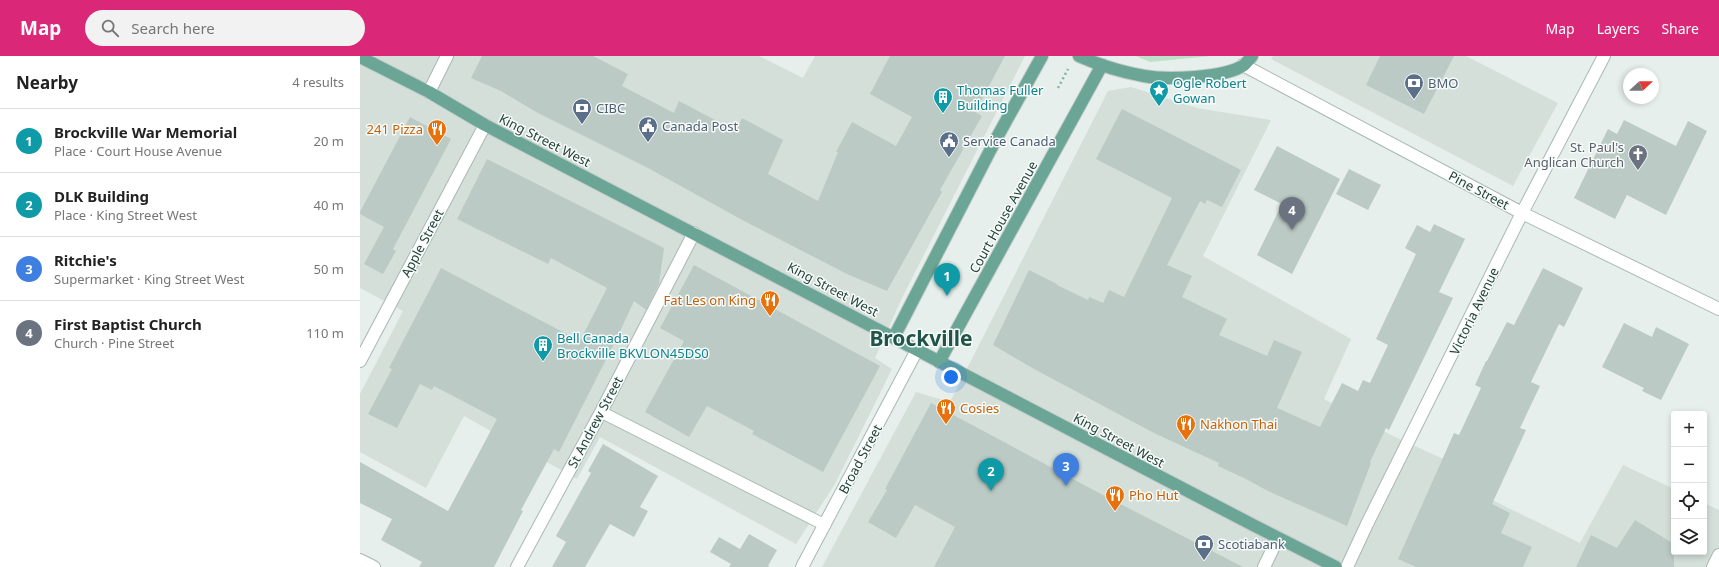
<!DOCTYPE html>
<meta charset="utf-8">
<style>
body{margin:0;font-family:"Noto Sans",sans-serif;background:#f2f2f2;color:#222}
.controls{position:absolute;right:12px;bottom:12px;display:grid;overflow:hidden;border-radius:4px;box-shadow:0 2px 6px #0003}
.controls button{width:36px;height:36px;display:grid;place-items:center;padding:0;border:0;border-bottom:1px solid #e0e0e0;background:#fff;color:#222;font:20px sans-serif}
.compass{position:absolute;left:1263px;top:12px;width:36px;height:36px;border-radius:50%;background:#fff;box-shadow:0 2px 6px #0003;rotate:68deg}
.you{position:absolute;left:591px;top:321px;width:14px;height:14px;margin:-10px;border:3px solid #fff;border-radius:50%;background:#1a73e8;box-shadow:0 0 0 6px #1a73e833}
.badge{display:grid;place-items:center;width:26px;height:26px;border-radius:50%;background:#db2777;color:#fff;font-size:13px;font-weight:700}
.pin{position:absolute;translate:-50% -33px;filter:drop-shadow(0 1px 2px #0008)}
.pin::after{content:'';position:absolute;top:21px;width:14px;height:12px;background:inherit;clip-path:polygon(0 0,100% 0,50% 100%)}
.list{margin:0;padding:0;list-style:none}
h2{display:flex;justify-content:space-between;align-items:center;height:52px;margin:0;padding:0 16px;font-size:17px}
h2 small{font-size:13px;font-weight:400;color:#767676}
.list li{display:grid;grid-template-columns:26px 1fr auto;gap:12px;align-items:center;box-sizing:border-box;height:64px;padding:0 16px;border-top:1px solid #e0e0e0}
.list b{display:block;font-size:15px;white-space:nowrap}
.list p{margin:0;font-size:13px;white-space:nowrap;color:#767676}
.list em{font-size:13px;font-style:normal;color:#767676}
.icon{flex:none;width:22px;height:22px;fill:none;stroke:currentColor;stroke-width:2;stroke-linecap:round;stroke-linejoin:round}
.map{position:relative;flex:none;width:1359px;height:511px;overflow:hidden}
header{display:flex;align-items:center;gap:24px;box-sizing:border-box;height:56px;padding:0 20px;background:#db2777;color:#fff}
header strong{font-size:19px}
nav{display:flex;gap:22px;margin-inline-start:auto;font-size:14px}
.search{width:280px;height:36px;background:#f2f2f2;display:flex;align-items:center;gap:10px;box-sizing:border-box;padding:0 14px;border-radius:22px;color:#767676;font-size:15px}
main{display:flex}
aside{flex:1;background:#fff}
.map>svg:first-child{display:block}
</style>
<header>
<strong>Map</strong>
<div class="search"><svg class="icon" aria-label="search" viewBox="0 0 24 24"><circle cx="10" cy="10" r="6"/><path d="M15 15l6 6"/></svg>Search here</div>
<nav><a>Map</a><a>Layers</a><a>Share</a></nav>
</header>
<main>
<aside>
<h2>Nearby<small>4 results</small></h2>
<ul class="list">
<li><span class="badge" style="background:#0f9aa8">1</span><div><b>Brockville War Memorial</b><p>Place · Court House Avenue</p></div><em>20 m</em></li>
<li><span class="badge" style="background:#0f9aa8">2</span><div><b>DLK Building</b><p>Place · King Street West</p></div><em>40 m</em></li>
<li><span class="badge" style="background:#3f7fe0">3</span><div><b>Ritchie's</b><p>Supermarket · King Street West</p></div><em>50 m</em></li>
<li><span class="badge" style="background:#6b7280">4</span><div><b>First Baptist Church</b><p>Church · Pine Street</p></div><em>110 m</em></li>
</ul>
</aside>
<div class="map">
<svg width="1359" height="511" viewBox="0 0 1359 511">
<rect width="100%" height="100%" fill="#e6efeb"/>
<g fill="#d4dfda">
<polygon points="0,0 399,0 443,22 455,0 665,0 543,240 515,302 532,313 475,428 436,488 240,381 217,423 104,360 66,432 0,396 0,338 43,255 0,232"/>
<polygon points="913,0 1106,0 1198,47 1153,130 911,3"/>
<polygon points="771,31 837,52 911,64 843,200 991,283 964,343 1031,379 1125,422 1120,438 1220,487 1263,409 1314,433 1314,496 1344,496 1344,447 1359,454 1359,511 462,511 556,336 590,346 748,35"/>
</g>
<polygon fill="#bfe0c8" points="776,0 851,0 790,6"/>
<g fill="#bbcac4">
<polygon points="122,0 233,0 268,18 262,30 314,57 319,45 376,75 382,62 423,84 408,118 458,145 478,96 476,96 492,66 536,90 552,61 510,38 530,0 645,0 615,56 622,60 580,134 582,136 527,235 487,218 386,166 288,112 176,56 141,35 111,22"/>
<polygon points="1020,0 1094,0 1064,58 1006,29"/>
<polygon points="762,53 881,114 862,151 847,144 845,148 840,145 807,209 832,220 822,241 867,263 859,279 907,300 914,284 942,296 917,352 960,371 982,327 998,335 1003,324 1010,327 1028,289 1016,283 1056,198 1045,192 1057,169 1070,176 1074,168 1105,183 1079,236 1093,242 1029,374 1026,372 1010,406 1011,407 987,470 908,435 886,423 858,410 859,407 794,377 674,313 633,289 669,214 697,228 697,229 728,244 729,241 743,247 749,234 764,241 812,142 736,103"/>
<polygon points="50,61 91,83 33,193 36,195 23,218 4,208 24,171 0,158 0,156"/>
<polygon points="1264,64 1316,90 1328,65 1347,75 1306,159 1267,139 1255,163 1214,142 1248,73 1257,78"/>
<polygon points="917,90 980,123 932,218 897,199 922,148 894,134"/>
<polygon points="127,103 304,192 299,228 286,254 274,245 256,284 199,396 194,393 161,454 163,455 134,511 59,511 62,506 21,484 32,463 0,447 0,406 88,455 137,363 74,330 72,334 60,328 37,372 8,358 32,313 29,312 81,212 220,285 247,232 191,202 188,208 97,163"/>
<polygon points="989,113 1021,129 1008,154 976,138"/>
<polygon points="334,209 520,310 463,416 392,378 394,375 347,350 329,381 285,356 324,285 300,272"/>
<polygon points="1183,212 1223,232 1204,271 1199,268 1171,326 1180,330 1160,372 1166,374 1132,448 1150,457 1141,477 1172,491 1163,511 1056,511 1038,503 1094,377 1099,379 1121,332 1115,329 1126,305 1127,305 1147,266 1154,269"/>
<polygon points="1264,267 1292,281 1296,271 1329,288 1301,344 1282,335 1284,332 1242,311"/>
<polygon points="571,347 741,438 883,511 574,511 595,471 555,449 536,482 508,466 527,434 525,433"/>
<polygon points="243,388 298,420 280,451 288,455 274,481 250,468 225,511 192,511 206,486 196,480 231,417 228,415"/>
<polygon points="1275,464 1314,488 1314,511 1216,511 1231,479 1257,492"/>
<polygon points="389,478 417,494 408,510 410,511 369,511 371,508 350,496 359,481 380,493"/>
</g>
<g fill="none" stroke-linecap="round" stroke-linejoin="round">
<defs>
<polyline id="service" points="241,356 465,469"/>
<g id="minor">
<polyline points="883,9 1162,157 1359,253"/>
<polyline points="69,36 87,0"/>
<polyline points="0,305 125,69"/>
<polyline points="0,504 14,511"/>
<polyline points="157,511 241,356 334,177"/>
<polyline points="442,511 557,294"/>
<polyline points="904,511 918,482"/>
<polyline points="987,511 1007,468 1162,157 1244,0"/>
<polyline points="1353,511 1359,499"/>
</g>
<g id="primary">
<path d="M719,0C739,9 762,16 784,20C807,24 865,22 884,9C887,6 890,3 892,0"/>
<polyline points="0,1 69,36 125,69 893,469 976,511"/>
<polyline points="534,281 635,85 682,0"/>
<polyline points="579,306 742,9"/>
</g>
</defs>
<use href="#service" stroke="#a8b8b2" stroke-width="13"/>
<use href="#minor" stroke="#a8b8b2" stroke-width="14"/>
<use href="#primary" stroke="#c2cac8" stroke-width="14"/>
<polyline stroke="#86b3a5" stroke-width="2.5" stroke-dasharray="2 3" stroke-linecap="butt" points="698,32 708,13"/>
<use href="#service" stroke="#fff" stroke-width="11"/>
<use href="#minor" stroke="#fff" stroke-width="12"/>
<use href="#primary" stroke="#6aa596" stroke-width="12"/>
</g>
<defs>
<symbol id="bank-pin" viewBox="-11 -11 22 30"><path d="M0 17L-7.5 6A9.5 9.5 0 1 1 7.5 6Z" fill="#5c6f8a" stroke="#f7fbf9"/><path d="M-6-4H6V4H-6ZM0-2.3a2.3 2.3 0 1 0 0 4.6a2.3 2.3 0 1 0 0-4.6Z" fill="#fff"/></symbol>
<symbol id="sight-pin" viewBox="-11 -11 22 30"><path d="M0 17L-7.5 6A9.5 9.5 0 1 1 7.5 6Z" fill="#0f9aa8" stroke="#f7fbf9"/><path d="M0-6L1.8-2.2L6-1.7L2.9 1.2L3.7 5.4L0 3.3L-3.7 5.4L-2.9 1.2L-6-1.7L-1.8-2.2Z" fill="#fff"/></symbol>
<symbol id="building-pin" viewBox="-11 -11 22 30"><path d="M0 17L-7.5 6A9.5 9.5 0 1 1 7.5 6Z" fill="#0f9aa8" stroke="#f7fbf9"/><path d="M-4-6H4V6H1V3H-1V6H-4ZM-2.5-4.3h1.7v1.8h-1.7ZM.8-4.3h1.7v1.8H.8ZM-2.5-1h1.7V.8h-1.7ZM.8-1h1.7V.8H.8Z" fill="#fff"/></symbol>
<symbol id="civic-pin" viewBox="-11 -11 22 30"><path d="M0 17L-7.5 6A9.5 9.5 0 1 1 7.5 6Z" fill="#5c6f8a" stroke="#f7fbf9"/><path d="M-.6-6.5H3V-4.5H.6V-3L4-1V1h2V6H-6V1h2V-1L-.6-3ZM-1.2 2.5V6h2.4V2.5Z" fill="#fff"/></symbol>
<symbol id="restaurant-pin" viewBox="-11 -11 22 30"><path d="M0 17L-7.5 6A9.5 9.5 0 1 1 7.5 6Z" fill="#e8710a" stroke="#f7fbf9"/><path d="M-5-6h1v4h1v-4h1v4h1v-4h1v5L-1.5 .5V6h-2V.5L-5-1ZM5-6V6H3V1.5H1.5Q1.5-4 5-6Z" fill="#fff"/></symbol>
<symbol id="church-pin" viewBox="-11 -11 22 30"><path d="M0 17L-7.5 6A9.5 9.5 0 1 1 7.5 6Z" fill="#6b7280" stroke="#f7fbf9"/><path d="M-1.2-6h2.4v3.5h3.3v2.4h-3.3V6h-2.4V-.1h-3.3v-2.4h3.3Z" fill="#fff"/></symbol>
</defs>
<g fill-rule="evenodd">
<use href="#bank-pin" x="1043" y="16" width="22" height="30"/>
<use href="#sight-pin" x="788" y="23" width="22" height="30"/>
<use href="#building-pin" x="572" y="30" width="22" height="30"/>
<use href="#bank-pin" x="211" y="41" width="22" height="30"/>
<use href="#civic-pin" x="277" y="59" width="22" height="30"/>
<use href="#restaurant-pin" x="66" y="62" width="22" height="30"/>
<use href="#civic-pin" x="578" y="74" width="22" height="30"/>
<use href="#church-pin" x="1267" y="87" width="22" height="30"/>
<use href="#restaurant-pin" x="399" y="233" width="22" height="30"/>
<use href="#building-pin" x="172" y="278" width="22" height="30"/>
<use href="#restaurant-pin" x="575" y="341" width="22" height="30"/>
<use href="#restaurant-pin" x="815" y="357" width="22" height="30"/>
<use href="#restaurant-pin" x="744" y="428" width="22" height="30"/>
<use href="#bank-pin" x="833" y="477" width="22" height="30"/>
</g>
<g text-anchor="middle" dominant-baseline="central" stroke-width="3" stroke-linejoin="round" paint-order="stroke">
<g font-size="13" fill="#0d838f" stroke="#f7fbf9" text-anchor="start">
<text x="813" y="27">Ogle Robert<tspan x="813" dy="15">Gowan</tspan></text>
<text x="597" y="34">Thomas Fuller<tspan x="597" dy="15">Building</tspan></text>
<text x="197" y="282">Bell Canada<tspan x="197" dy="15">Brockville BKVLON45DS0</tspan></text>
</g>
<g font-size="13" fill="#4e5e75" stroke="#f7fbf9" text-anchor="start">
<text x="1068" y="27">BMO</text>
<text x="236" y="52">CIBC</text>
<text x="302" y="70">Canada Post</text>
<text x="603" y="85">Service Canada</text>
<text x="858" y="488">Scotiabank</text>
</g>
<g font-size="13" fill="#c56008" stroke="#f7fbf9" text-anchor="start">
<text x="63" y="73" text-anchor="end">241 Pizza</text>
<text x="396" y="244" text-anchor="end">Fat Les on King</text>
<text x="600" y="352">Cosies</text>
<text x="840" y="368">Nakhon Thai</text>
<text x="769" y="439">Pho Hut</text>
</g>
<g font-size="13" fill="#24423a" stroke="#f7fbf9">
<text transform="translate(185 84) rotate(27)">King Street West</text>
<text transform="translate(1119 134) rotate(28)">Pine Street</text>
<text transform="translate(643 161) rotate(-61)">Court House Avenue</text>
<text transform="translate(62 187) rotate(-62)">Apple Street</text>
<text transform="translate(473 233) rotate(28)">King Street West</text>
<text transform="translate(1114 255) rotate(-64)">Victoria Avenue</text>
<text transform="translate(235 366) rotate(-62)">St Andrew Street</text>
<text transform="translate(759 384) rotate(28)">King Street West</text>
<text transform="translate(500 403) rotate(-62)">Broad Street</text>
</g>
<g font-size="13" fill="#5b616d" stroke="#f7fbf9" text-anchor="end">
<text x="1264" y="91">St. Paul's<tspan x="1264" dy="15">Anglican Church</tspan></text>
</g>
<g font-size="21" font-weight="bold" fill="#1f5548" stroke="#f7fbf9">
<text x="561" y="282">Brockville</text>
</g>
</g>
</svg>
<div class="controls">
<button>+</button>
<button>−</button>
<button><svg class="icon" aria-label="locate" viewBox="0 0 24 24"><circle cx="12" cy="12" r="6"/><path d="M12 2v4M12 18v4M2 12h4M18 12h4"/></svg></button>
<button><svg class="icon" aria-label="layers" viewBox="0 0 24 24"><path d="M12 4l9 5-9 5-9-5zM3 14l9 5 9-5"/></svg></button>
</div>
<svg class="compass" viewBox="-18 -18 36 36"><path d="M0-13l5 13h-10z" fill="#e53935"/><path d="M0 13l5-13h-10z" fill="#767676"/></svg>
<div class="you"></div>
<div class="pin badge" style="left:587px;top:240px;background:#0f9aa8">1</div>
<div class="pin badge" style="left:631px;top:435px;background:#0f9aa8">2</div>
<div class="pin badge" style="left:706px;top:430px;background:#3f7fe0">3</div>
<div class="pin badge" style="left:932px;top:174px;background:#6b7280">4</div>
</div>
</main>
